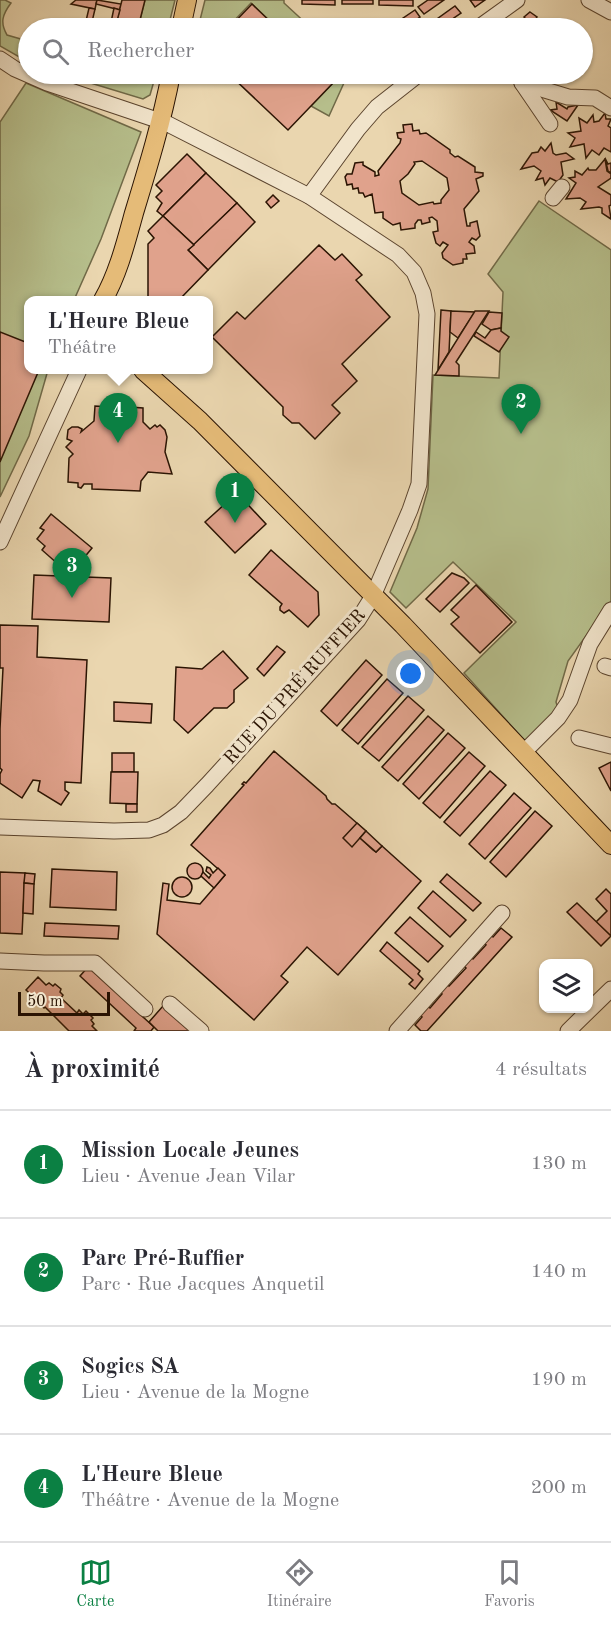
<!DOCTYPE html>
<html lang="fr">
<meta charset="utf-8">
<style>
body{margin:0;font-family:"Old Standard TT",serif;background:#f2f2f3;color:#2b2b33}
.controls{position:absolute;right:18px;bottom:18px;display:grid;overflow:hidden;border-radius:12px;box-shadow:0 2px 4px #0004}
.controls button{width:54px;height:54px;display:grid;place-items:center;padding:0;border:0;border-bottom:2px solid #e1e1e2;background:#fff;color:#2b2b33;font:30px sans-serif}
.scale{position:absolute;left:18px;bottom:15px;width:92px;box-sizing:border-box;padding-left:6px;border:3px solid #2b1403;border-top:0;font-size:16px;line-height:21px;white-space:nowrap;color:#2b1403;-webkit-text-stroke:4px #f1e4cb;paint-order:stroke}
.you{position:absolute;left:411px;top:674px;width:21px;height:21px;margin:-15px;border:4px solid #fff;border-radius:50%;background:#1a73e8;box-shadow:0 0 0 9px #1a73e833}
.badge{display:grid;place-items:center;width:39px;height:39px;border-radius:50%;background:#0b8043;color:#fff;font-size:20px;font-weight:700}
.pin{position:absolute;translate:-50% -50px;filter:drop-shadow(0 2px 3px #0008)}
.pin::after{content:'';position:absolute;top:32px;width:21px;height:18px;background:inherit;clip-path:polygon(0 0,100% 0,50% 100%)}
.popup{position:absolute;left:24px;top:296px;width:189px;height:78px;box-sizing:border-box;display:grid;place-content:center;border-radius:12px;background:#fff;filter:drop-shadow(0 2px 4px #0005);font-size:20px;white-space:nowrap;color:#7c7c81}
.popup b{font-size:22px;color:#2b2b33}
.popup::after{content:'';position:absolute;left:50%;top:100%;margin-left:-12px;border:12px solid transparent;border-top-color:#fff}
.list{margin:0;padding:0;list-style:none}
h2{display:flex;justify-content:space-between;align-items:center;height:78px;margin:0;padding:0 24px;font-size:26px}
h2 small{font-size:20px;font-weight:400;color:#7c7c81}
.list li{display:grid;grid-template-columns:39px 1fr auto;gap:18px;align-items:center;box-sizing:border-box;height:108px;padding:0 24px;border-top:2px solid #e1e1e2}
.list b{display:block;font-size:22px;white-space:nowrap}
.list p{margin:0;font-size:20px;white-space:nowrap;color:#7c7c81}
.list em{font-size:20px;font-style:normal;color:#7c7c81}
.icon{flex:none;width:33px;height:33px;fill:none;stroke:currentColor;stroke-width:2;stroke-linecap:round;stroke-linejoin:round}
.map{position:relative;flex:none;width:611px;height:1031px;overflow:hidden}
.search{position:absolute;background:#fff;box-shadow:0 2px 4px #0004;left:18px;right:18px;top:18px;height:66px;display:flex;align-items:center;gap:15px;box-sizing:border-box;padding:0 21px;border-radius:33px;color:#7c7c81;font-size:22px}
.sheet{height:510px;background:#fff}
nav{display:flex;justify-content:space-around;align-items:center;box-sizing:border-box;height:84px;border-top:2px solid #e1e1e2;background:#fff;font-size:16px;color:#7c7c81}
nav a{display:grid;justify-items:center;gap:3px}
nav .on{color:#0b8043}
.map>svg:first-child{display:block}
</style>
<div class="map">
<svg width="611" height="1031" viewBox="0 0 611 1031">
<rect width="100%" height="100%" fill="#ead6af"/>
<filter id="stains"><feTurbulence type="fractalNoise" baseFrequency=".00333" numOctaves="4"/><feColorMatrix values="0 0 0 0 .2 0 0 0 0 .09 0 0 0 0 .02 0 0 0 .5 -.17"/></filter>
<radialGradient id="worn" r=".72"><stop offset=".6" stop-color="#630" stop-opacity="0"/><stop offset="1" stop-color="#630" stop-opacity=".3"/></radialGradient>
<g fill="#b6be8b" stroke="#706947" stroke-width="1.5">
<path d="M0,0H5L11,3C2,15 0,23 7,35L28,41V62L0,46Z"/>
<polygon points="145,0 175,0 168,28 138,28"/>
<polygon points="205,0 284,0 284,3 311,28 277,28 251,3 227,28 198,28"/>
<polygon points="61,74 156,74 150,95 143,99"/>
<polygon points="324,74 348,74 329,116 311,106 333,83"/>
<polygon points="26,83 141,132 101,239 74,300 28,300 28,370 48,370 29,436 0,497 0,122"/>
<polygon points="539,201 611,250 611,601 568,661 556,702 562,721 533,750 464,673 516,622 453,562 406,608 390,592 417,528 428,489 433,375 499,378 503,292 488,274"/>
</g>
<g fill="#e0a28c" stroke="#2b1403" stroke-width="1.5" fill-rule="evenodd">
<polygon points="76,0 97,0 95,9 71,4"/>
<polygon points="97,0 121,4 120,10 96,4"/>
<polygon points="122,0 145,0 138,28 84,28 86,21 115,28"/>
<polygon points="302,0 335,0 335,5 302,4"/>
<rect x="342" y="0" width="31" height="4"/>
<polygon points="379,0 413,0 413,6 379,5"/>
<polygon points="428,0 444,0 424,14 418,7"/>
<polygon points="470,0 485,0 475,7"/>
<polygon points="252,4 277,28 229,28"/>
<polygon points="455,6 461,13 439,28 433,28 430,24"/>
<polygon points="89,8 95,9 92,22 86,21"/>
<polygon points="114,8 120,10 115,28 110,27"/>
<polygon points="415,10 420,17 404,28 390,28 390,27"/>
<polygon points="530,12 537,17 530,28 519,28 525,18 524,17"/>
<polygon points="582,46 588,50 582,62"/>
<polygon points="229,74 324,74 333,83 288,130"/>
<polygon points="556,102 567,109 568,107 578,105 567,121 550,110 557,109"/>
<polygon points="605,113 606,119 611,119 608,126 611,128 611,152 604,148 599,155 592,150 586,158 584,144 570,147 575,138 568,133 581,131 579,118 587,123 593,115 594,122 599,121"/>
<path d="M412,124L413,131L419,130L420,134L426,133L450,150V153L455,157L458,156L475,167V172L483,173V176L476,179L479,191L464,209L467,226H470V223L477,221L480,236L476,240L472,238L469,242L474,246L475,253L466,254L467,259H463V263L453,265L443,258L442,253L448,245L443,242L440,246L436,243L433,232L438,231L437,221L432,217L429,218L430,222L422,224L421,220H418L415,224V228L401,230L400,223L393,225L383,218V212L375,213L372,194L365,197L363,193H359L358,188L353,189L352,184L347,185L345,177L347,174H352L355,163L363,162V165L375,172V176L379,175L378,171L400,143L401,139L398,138L397,133L404,132L403,125ZM422,161L447,178L449,190L441,200V203L434,204L433,202L419,205L402,193L400,181L408,174L415,164L414,162Z"/>
<polygon points="551,143 553,153 556,155 566,153 574,159 561,162 563,175 558,182 550,178 545,185 543,178 536,180 541,171 534,166 521,169 532,153 538,152 541,147 545,151"/>
<polygon points="187,154 206,173 163,216 157,211 162,203 156,197 162,191 156,185"/>
<polygon points="605,158 608,164 611,163 611,173 608,171"/>
<polygon points="605,159 607,171 611,174 611,178 598,187 611,195 611,205 609,206 611,219 602,213 602,208 599,207 581,209 586,202 580,198 566,199 576,183 569,178 575,177 575,171 582,175 588,168 589,170 596,170"/>
<polygon points="206,173 237,203 194,245 163,216"/>
<polygon points="273,195 279,201 271,208 266,202"/>
<polygon points="237,203 255,222 208,270 188,250"/>
<polygon points="163,216 194,245 188,250 208,270 179,300 148,300 148,244 154,238 148,231"/>
<polygon points="319,245 335,260 342,254 362,275 356,280 390,317 342,364 357,381 332,405 340,413 315,439 299,423 292,423 283,415 283,407 212,337 237,312 245,319"/>
<polygon points="441,310 451,311 449,352 438,370"/>
<polygon points="451,311 475,312 458,338 450,332"/>
<polygon points="475,311 489,311 456,362 459,365 459,376 435,375"/>
<polygon points="489,312 502,313 501,328 491,330 482,324"/>
<polygon points="501,328 501,331 509,337 499,352 474,336 476,332 485,338 491,330"/>
<polygon points="0,332 28,343 28,370 39,370 0,462"/>
<polygon points="120,397 129,407 143,408 143,422 150,429 155,425 157,427 160,425 165,430 167,437 165,452 172,474 148,472 141,481 140,491 92,489 92,484 84,484 81,488 78,487 78,483 68,482 69,458 73,454 66,447 72,441 67,439 68,430 72,427 78,427 82,429 81,432 94,421 95,406 110,407"/>
<polygon points="237,493 266,524 235,553 205,522"/>
<polygon points="51,514 92,548 69,576 67,576 67,572 42,550 45,546 37,539 44,530 40,528"/>
<polygon points="271,550 318,592 319,615 308,627 289,610 284,613 280,610 280,607 282,604 249,575"/>
<polygon points="452,573 464,578 469,583 440,612 426,599"/>
<polygon points="34,575 111,578 109,622 32,619"/>
<polygon points="476,585 512,622 480,653 451,624 459,617 451,610"/>
<polygon points="0,625 38,626 37,657 87,660 81,783 65,782 65,790 69,793 61,805 38,791 40,781 33,780 22,798 0,783 0,774 2,770 0,768 0,729 3,668 0,668"/>
<polygon points="277,646 285,652 264,676 257,669"/>
<polygon points="223,651 248,678 234,690 234,702 227,708 214,708 188,733 174,720 176,667 202,669"/>
<polygon points="366,660 382,675 337,726 321,711"/>
<polygon points="387,679 403,693 358,744 342,730"/>
<polygon points="408,696 424,710 379,761 362,747"/>
<polygon points="114,702 152,704 151,723 114,721"/>
<polygon points="428,716 444,730 398,781 382,767"/>
<polygon points="448,733 465,748 419,799 403,784"/>
<polygon points="274,751 326,796 327,799 332,804 335,804 366,831 360,838 373,850 376,852 382,846 421,881 338,975 307,947 281,976 288,982 254,1020 157,934 163,883 169,884 167,900 200,904 225,875 191,845 244,785 242,784 244,782 246,783"/>
<polygon points="469,752 485,766 440,818 423,803"/>
<rect x="112" y="753" width="22" height="19"/>
<polygon points="611,762 611,791 599,768"/>
<polygon points="490,771 506,785 460,836 444,822"/>
<polygon points="111,772 138,772 137,804 110,803"/>
<polygon points="514,793 531,808 485,859 469,844"/>
<rect x="126" y="804" width="11" height="8"/>
<polygon points="535,811 552,826 506,877 490,862"/>
<polygon points="357,823 366,831 352,847 343,838"/>
<polygon points="366,831 382,846 376,852 360,838"/>
<circle cx="195" cy="871" r="8"/>
<polygon points="207,867 210,868 213,873 218,868 225,875 214,888 201,876 203,872 209,878 211,875 206,871"/>
<polygon points="52,869 117,872 116,910 50,907"/>
<polygon points="0,872 25,873 22,934 0,933"/>
<polygon points="25,873 35,874 34,884 24,883"/>
<polygon points="447,874 481,903 473,911 440,882"/>
<circle cx="182" cy="887" r="10"/>
<polygon points="24,883 34,884 33,914 23,913"/>
<polygon points="606,889 611,894 611,936 596,922 607,911 596,899"/>
<polygon points="433,891 466,920 450,937 418,908"/>
<polygon points="577,903 611,936 601,946 567,912"/>
<polygon points="410,917 443,946 428,962 395,933"/>
<polygon points="45,923 119,926 118,939 44,936"/>
<polygon points="501,928 512,937 427,1031 421,1031 415,1025 422,1017 420,1014 427,1006 430,1008 442,994 440,991 447,983 449,986 466,968 463,965 471,957 473,959 486,945 483,943 490,934 493,937"/>
<polygon points="387,942 420,971 418,974 423,979 415,989 409,984 413,980 380,951"/>
<polygon points="88,967 154,1027 151,1031 134,1031 136,1028 80,976"/>
<polygon points="38,977 46,985 49,983 53,986 55,984 61,989 60,992 63,995 61,998 77,1013 79,1010 83,1014 86,1011 93,1018 91,1020 94,1024 92,1026 97,1031 69,1031 45,1007 44,1008 35,1000 36,999 26,990"/>
<polygon points="163,1006 190,1031 158,1031 149,1022"/>
</g>
<g fill="none" stroke-linecap="round" stroke-linejoin="round">
<defs>
<g id="minor">
<polyline points="589,0 611,12"/>
<polyline points="478,28 517,0"/>
<polyline points="0,59 15,69 47,83 166,123 309,196 398,255 414,272 423,293 427,314 419,484 410,510 373,596 358,620 207,785 181,812 163,825 149,830 114,831 0,827"/>
<polyline points="522,83 568,97 595,98 611,108"/>
<polyline points="522,83 550,124"/>
<polyline points="309,196 358,129 377,107 419,74"/>
<polyline points="553,198 562,187"/>
<polyline points="0,542 79,370"/>
<polyline points="605,666 611,668"/>
<polyline points="579,738 611,746"/>
<polyline points="523,753 558,718 570,700 590,644 611,610"/>
<polyline points="0,961 44,963 95,963 145,1009"/>
<polyline points="170,1004 201,1031"/>
<polyline points="397,1031 502,913"/>
<polyline points="568,1031 611,989"/>
</g>
<g id="major">
<polyline points="181,28 187,0"/>
<path d="M103,300C118,274 126,242 134,213C148,167 162,121 171,74"/>
<polyline points="143,370 200,421 403,625 611,845"/>
</g>
</defs>
<use href="#minor" stroke="#5b442e" stroke-width="17"/>
<use href="#major" stroke="#2b1403" stroke-width="20"/>
<use href="#minor" stroke="#f1e4cb" stroke-width="15"/>
<use href="#major" stroke="#e5bb78" stroke-width="18"/>
</g>
<g text-anchor="middle" dominant-baseline="central" stroke-width="6" stroke-linejoin="round" paint-order="stroke">
<g font-size="18" fill="#2b1403" stroke="#f1e4cb">
<text transform="translate(295 687) rotate(-48)">RUE DU PRÉ RUFFIER</text>
</g>
</g>
<rect width="100%" height="100%" filter="url(#stains)"/>
<rect width="100%" height="100%" fill="url(#worn)"/>
</svg>
<div class="controls">
<button><svg class="icon" aria-label="layers" viewBox="0 0 24 24"><path d="M12 4l9 5-9 5-9-5zM3 14l9 5 9-5"/></svg></button>
</div>
<div class="scale">50 m</div>
<div class="you"></div>
<div class="pin badge" style="left:235px;top:523px">1</div>
<div class="pin badge" style="left:521px;top:434px">2</div>
<div class="pin badge" style="left:72px;top:598px">3</div>
<div class="pin badge" style="left:118px;top:443px">4</div>
<div class="popup"><b>L'Heure Bleue</b>Théâtre</div>
<div class="search"><svg class="icon" aria-label="search" viewBox="0 0 24 24"><circle cx="10" cy="10" r="6"/><path d="M15 15l6 6"/></svg>Rechercher</div>
</div>
<section class="sheet">
<h2>À proximité<small>4 résultats</small></h2>
<ul class="list">
<li><span class="badge">1</span><div><b>Mission Locale Jeunes</b><p>Lieu · Avenue Jean Vilar</p></div><em>130 m</em></li>
<li><span class="badge">2</span><div><b>Parc Pré-Ruffier</b><p>Parc · Rue Jacques Anquetil</p></div><em>140 m</em></li>
<li><span class="badge">3</span><div><b>Sogics SA</b><p>Lieu · Avenue de la Mogne</p></div><em>190 m</em></li>
<li><span class="badge">4</span><div><b>L'Heure Bleue</b><p>Théâtre · Avenue de la Mogne</p></div><em>200 m</em></li>
</ul>
</section>
<nav>
<a class="on"><svg class="icon" aria-label="map" viewBox="0 0 24 24"><path d="M3 6l6-2 6 2 6-2v14l-6 2-6-2-6 2zM9 4v14M15 6v14"/></svg>Carte</a>
<a><svg class="icon" aria-label="directions" viewBox="0 0 24 24"><path d="M12 3l9 9-9 9-9-9zM9 14v-3h6M13 9l2 2-2 2"/></svg>Itinéraire</a>
<a><svg class="icon" aria-label="saved" viewBox="0 0 24 24"><path d="M7 4h10v16l-5-4-5 4z"/></svg>Favoris</a>
</nav>
